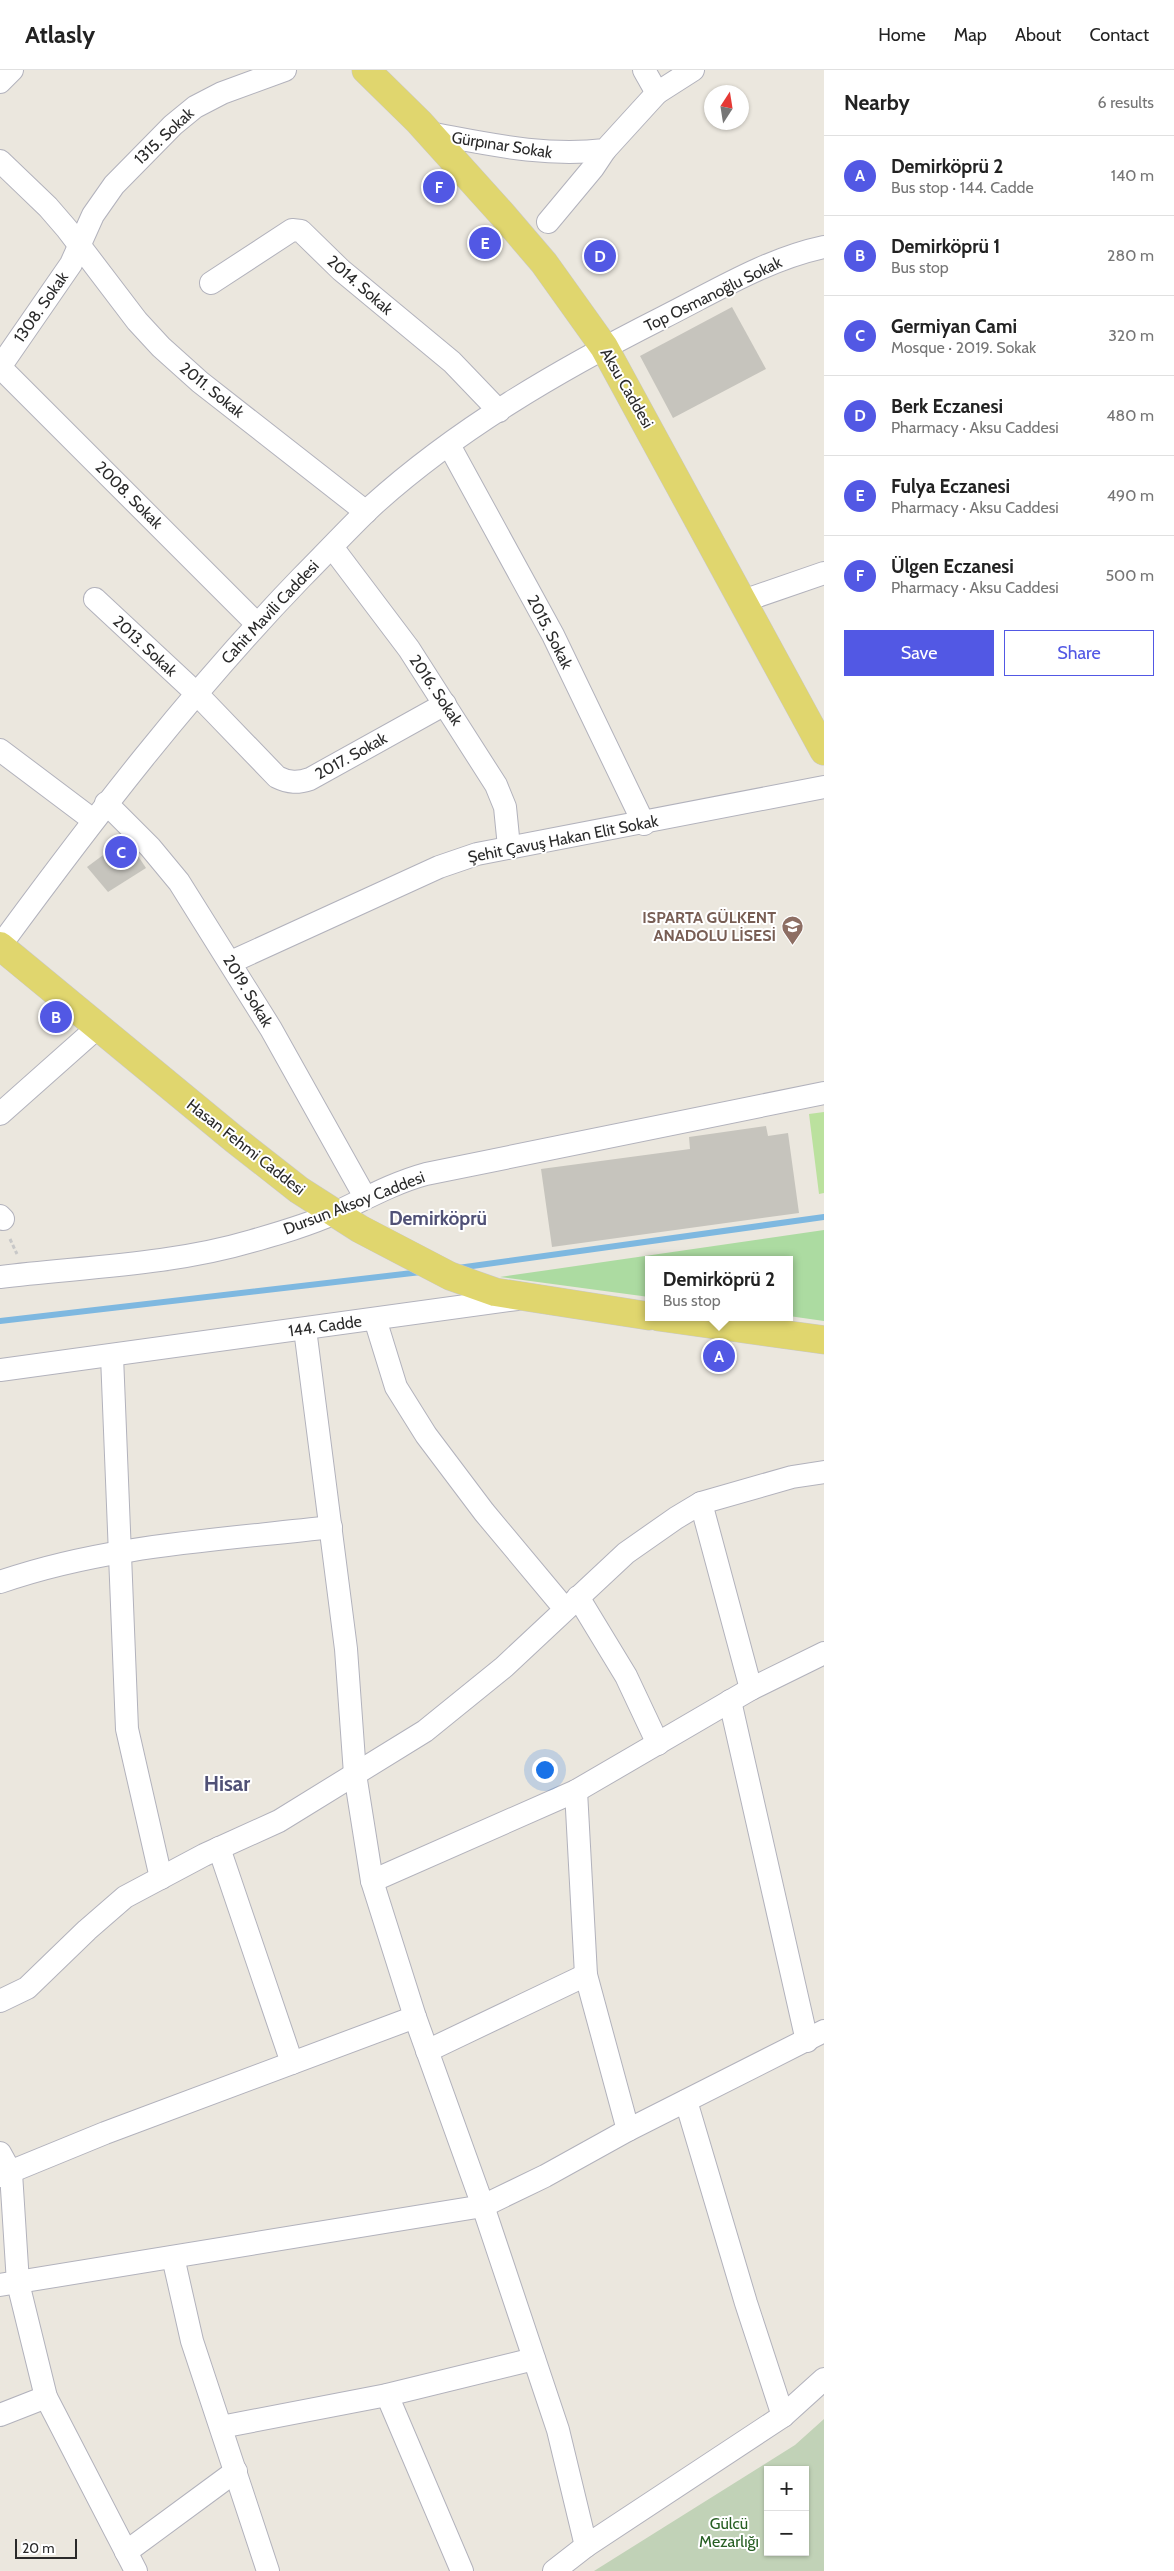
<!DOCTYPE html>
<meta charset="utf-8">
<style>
body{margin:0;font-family:Cabin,sans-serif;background:#f2f2f2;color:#222}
.controls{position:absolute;right:15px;bottom:15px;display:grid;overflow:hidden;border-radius:0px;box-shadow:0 1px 4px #0004}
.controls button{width:45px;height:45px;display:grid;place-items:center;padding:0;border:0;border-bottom:1px solid #e0e0e0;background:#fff;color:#222;font:25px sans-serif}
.compass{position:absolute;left:704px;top:15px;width:45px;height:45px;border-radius:50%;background:#fff;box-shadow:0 1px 4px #0004;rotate:12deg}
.scale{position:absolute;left:15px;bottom:12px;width:62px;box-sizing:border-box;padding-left:5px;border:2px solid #2a2a2a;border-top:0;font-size:14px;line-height:18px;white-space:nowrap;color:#2a2a2a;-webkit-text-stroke:4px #fff;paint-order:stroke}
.you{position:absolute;left:544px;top:1699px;width:18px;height:18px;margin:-12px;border:4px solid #fff;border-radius:50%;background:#1a73e8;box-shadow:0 0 0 8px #1a73e833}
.badge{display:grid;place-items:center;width:32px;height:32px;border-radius:50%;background:#5258e4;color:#fff;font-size:16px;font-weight:700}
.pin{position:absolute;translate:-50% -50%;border:2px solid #fff;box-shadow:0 1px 5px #0006}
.popup{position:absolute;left:645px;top:1186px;width:148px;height:65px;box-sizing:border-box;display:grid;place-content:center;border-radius:0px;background:#fff;filter:drop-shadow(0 1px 4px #0005);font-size:16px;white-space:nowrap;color:#767676}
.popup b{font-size:19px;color:#222}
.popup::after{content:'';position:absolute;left:50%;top:100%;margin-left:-10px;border:10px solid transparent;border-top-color:#fff}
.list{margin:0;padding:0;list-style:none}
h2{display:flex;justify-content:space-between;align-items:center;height:65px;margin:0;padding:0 20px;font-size:21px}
h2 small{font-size:16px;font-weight:400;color:#767676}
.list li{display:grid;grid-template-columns:32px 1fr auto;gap:15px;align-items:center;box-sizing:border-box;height:80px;padding:0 20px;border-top:1px solid #e0e0e0}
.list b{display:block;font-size:19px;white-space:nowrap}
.list p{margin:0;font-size:16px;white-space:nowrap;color:#767676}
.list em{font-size:16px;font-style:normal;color:#767676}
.actions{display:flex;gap:10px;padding:15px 20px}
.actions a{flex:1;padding:11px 0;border:1px solid #5258e4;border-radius:0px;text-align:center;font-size:18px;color:#5258e4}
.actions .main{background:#5258e4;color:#fff}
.map{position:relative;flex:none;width:824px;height:2501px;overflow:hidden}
header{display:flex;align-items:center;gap:30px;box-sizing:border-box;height:70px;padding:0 25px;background:#fff;border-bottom:1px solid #e0e0e0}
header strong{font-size:24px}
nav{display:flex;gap:28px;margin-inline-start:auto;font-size:18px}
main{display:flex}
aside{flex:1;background:#fff}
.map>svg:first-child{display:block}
</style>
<header>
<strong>Atlasly</strong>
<nav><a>Home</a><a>Map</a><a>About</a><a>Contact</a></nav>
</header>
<main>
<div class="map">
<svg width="824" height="2501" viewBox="0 0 824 2501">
<rect width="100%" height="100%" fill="#ebe7de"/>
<polygon fill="#acdba1" points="824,1160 824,1251 789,1246 789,1190 649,1190 649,1227 500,1207"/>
<path fill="#c1d2b7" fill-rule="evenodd" d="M824,2349V2501H594L795,2375ZM768,2400H805V2482H768Z"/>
<polygon fill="#bbe19e" points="824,1042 824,1123 819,1124 809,1044"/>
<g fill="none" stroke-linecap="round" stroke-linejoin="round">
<g stroke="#7eb8e0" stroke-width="6">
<polyline points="458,1198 824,1147"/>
<polyline points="0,1251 421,1202"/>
</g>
</g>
<g fill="#c6c4bd">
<polygon points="732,237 766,299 673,348 640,286"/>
<polygon points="126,768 146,798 108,822 87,797"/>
<polygon points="766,1056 768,1066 788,1063 799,1143 552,1177 541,1099 690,1079 689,1067"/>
</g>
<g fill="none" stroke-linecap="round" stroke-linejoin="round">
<defs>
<g id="minor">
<polyline points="644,0 657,23"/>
<polyline points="0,12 12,0"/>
<path d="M429,63C489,74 543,87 605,80L657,23L693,0"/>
<polyline points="0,91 48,137 67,159 137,251 161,277 200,312 366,442"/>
<polyline points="548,152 593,98 605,80"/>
<polyline points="211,213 292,160 301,161 341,200 452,292 499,341"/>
<polyline points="0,297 71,194 93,145 114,115 173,55 195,37 222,23 285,0"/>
<polyline points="0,297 257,554"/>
<polyline points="449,375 553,565 644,754"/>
<polyline points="332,477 409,579 496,715 505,737 509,777"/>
<path d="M95,529L196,623L277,707C289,713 298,713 310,709L445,634"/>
<polyline points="743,531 824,503"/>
<polyline points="0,680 93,750"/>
<polyline points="106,733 150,777 179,812 271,959 365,1127"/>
<path d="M0,876C94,748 190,623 301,508C324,485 347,460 371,437C457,359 559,300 662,248C714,222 767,189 824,177"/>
<polyline points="231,892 439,797 477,784 824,717"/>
<polyline points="0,1044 98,957"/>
<polyline points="0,1146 3,1149"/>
<path d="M0,1207C83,1197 171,1195 252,1171C280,1163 308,1155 335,1143C365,1129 393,1113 426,1104L824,1023"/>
<polyline points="375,1249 396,1317 426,1365 484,1442 565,1539"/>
<polyline points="305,1259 346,1579 355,1704 372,1811 415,1947 483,2136 558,2360 586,2476"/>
<polyline points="112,1286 127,1659 161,1808"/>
<polyline points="0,1300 517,1229"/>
<polyline points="701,1433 751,1619"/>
<path d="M0,1512C106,1475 221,1470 331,1457"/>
<polyline points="578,1527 626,1606 658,1674"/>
<polyline points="730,1631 807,1971"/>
<polyline points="576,1721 586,1905 628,2060"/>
<polyline points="219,1778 292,1993"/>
<polyline points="372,1811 576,1721 751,1619 824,1583"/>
<polyline points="0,1931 27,1918 87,1860 125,1827 204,1785 279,1751 425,1661 504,1597 626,1483 676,1448 701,1433 792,1407 824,1402"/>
<polyline points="427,1981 586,1905"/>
<polyline points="686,2031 746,2233 783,2346"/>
<polyline points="0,2083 11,2103 18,2213 46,2327 136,2501"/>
<polyline points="0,2106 105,2063 415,1947"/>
<polyline points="173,2187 192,2271 268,2501"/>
<polyline points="0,2215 483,2136 545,2106 628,2060 824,1961"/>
<polyline points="387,2325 462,2501"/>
<polyline points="0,2345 46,2327"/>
<polyline points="221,2357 387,2325 534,2289"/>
<polyline points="126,2482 236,2401"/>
<polyline points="554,2501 586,2476 783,2346 824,2309"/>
</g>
<g id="major">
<polyline points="366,0 419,52 502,144 544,193 604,277 824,681"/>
<polyline points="0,876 234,1069 299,1120 360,1159 450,1206 495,1222 649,1246"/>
<polyline points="659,1247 824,1270"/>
</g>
</defs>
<use href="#minor" stroke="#b2b2bc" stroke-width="24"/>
<use href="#major" stroke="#c8c8c8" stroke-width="29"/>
<polyline stroke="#c8c8c8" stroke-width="3" stroke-dasharray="4 2.5" stroke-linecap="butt" points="10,1169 17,1184"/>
<use href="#minor" stroke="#fff" stroke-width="22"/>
<use href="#major" stroke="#e0d66e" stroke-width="28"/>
</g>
<defs>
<symbol id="school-pin" viewBox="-11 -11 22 30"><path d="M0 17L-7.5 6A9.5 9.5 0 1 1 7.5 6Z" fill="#8d6e63" stroke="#fff"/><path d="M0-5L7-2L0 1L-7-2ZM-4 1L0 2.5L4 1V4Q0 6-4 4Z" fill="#fff"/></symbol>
</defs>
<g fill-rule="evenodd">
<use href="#school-pin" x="780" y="844" width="25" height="34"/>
</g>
<g text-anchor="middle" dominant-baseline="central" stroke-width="4" stroke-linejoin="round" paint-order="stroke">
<g font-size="16" fill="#2a2a2a" stroke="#fff">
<text transform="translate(164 66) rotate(-43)">1315. Sokak</text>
<text transform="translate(502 75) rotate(9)">Gürpınar Sokak</text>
<text transform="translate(360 215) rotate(41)">2014. Sokak</text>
<text transform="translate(713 224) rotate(-26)">Top Osmanoğlu Sokak</text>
<text transform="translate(41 237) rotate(-55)">1308. Sokak</text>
<text transform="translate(627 318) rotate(60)">Aksu Caddesi</text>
<text transform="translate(212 320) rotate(39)">2011. Sokak</text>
<text transform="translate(129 425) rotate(45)">2008. Sokak</text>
<text transform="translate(270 542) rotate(-47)">Cahit Mavili Caddesi</text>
<text transform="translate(550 562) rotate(63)">2015. Sokak</text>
<text transform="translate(145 576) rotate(43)">2013. Sokak</text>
<text transform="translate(436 620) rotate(56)">2016. Sokak</text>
<text transform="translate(351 686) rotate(-29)">2017. Sokak</text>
<text transform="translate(563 769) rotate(-11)">Şehit Çavuş Hakan Elit Sokak</text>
<text transform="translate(248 921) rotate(59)">2019. Sokak</text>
<text transform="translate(246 1077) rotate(38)">Hasan Fehmi Caddesi</text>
<text transform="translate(354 1133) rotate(-21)">Dursun Aksoy Caddesi</text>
<text transform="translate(325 1256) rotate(-8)">144. Cadde</text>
</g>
<g font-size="16" font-weight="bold" fill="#785e54" stroke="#fff" text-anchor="end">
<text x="776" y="847">ISPARTA GÜLKENT<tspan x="776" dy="18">ANADOLU LİSESİ</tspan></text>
</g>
<g font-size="16" fill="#275f23" stroke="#fff">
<text x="729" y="2453">Gülcü<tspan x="729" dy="18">Mezarlığı</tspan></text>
</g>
<g font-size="19" font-weight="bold" fill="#505176" stroke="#fff">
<text x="438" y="1148">Demirköprü</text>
</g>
<g font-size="21" font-weight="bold" fill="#505176" stroke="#fff">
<text x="227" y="1713">Hisar</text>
</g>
</g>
</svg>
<div class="controls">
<button>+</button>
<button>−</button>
</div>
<svg class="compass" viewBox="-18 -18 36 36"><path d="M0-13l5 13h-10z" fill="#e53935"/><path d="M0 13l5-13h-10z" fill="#767676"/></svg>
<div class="scale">20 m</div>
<div class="you"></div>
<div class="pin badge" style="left:719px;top:1286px">A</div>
<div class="popup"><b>Demirköprü 2</b>Bus stop</div>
<div class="pin badge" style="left:56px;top:947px">B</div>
<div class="pin badge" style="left:121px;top:782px">C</div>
<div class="pin badge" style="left:600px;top:186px">D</div>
<div class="pin badge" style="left:485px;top:173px">E</div>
<div class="pin badge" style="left:439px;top:117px">F</div>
</div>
<aside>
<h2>Nearby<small>6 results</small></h2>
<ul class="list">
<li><span class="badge">A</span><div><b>Demirköprü 2</b><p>Bus stop · 144. Cadde</p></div><em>140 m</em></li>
<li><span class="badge">B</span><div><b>Demirköprü 1</b><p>Bus stop</p></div><em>280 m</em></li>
<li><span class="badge">C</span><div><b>Germiyan Cami</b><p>Mosque · 2019. Sokak</p></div><em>320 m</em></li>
<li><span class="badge">D</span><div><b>Berk Eczanesi</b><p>Pharmacy · Aksu Caddesi</p></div><em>480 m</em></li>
<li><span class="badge">E</span><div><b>Fulya Eczanesi</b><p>Pharmacy · Aksu Caddesi</p></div><em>490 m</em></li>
<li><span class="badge">F</span><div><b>Ülgen Eczanesi</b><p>Pharmacy · Aksu Caddesi</p></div><em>500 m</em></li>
</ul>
<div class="actions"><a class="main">Save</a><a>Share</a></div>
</aside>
</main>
